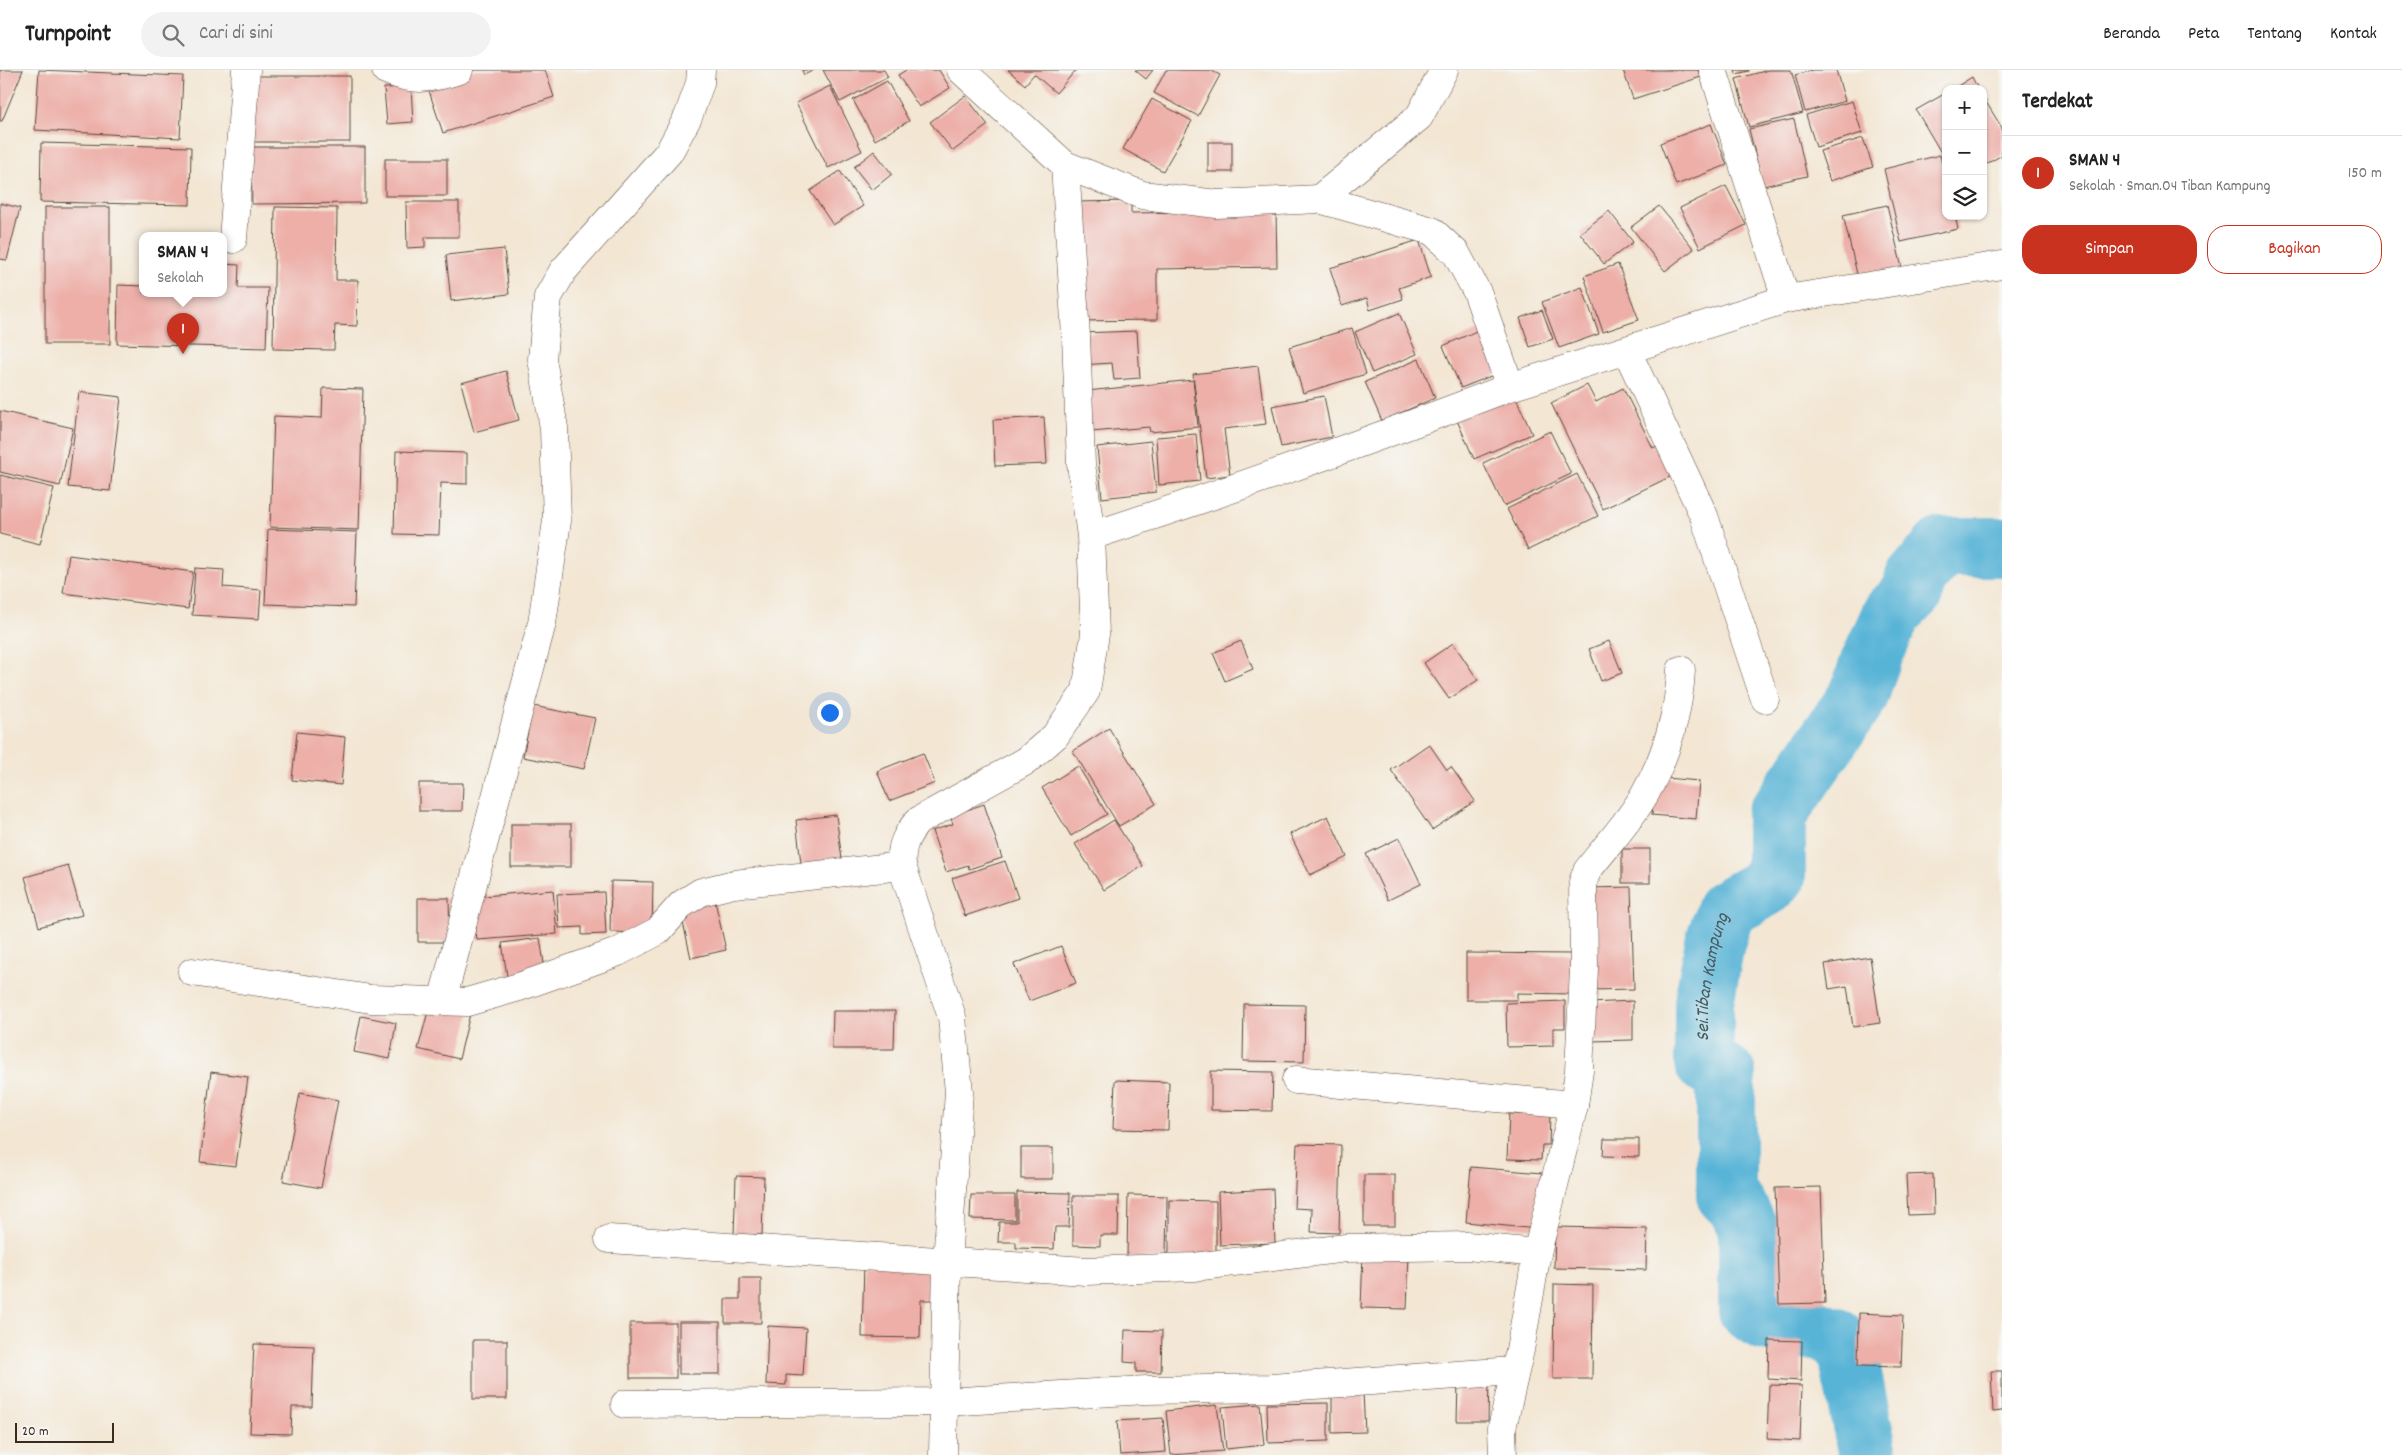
<!DOCTYPE html>
<html lang="id">
<meta charset="utf-8">
<style>
body{margin:0;font-family:Dekko,sans-serif;background:#f2f2f2;color:#222}
.controls{position:absolute;right:15px;top:15px;display:grid;overflow:hidden;border-radius:10px;box-shadow:0 1px 4px #0004}
.controls button{width:45px;height:45px;display:grid;place-items:center;padding:0;border:0;border-bottom:1px solid #e0e0e0;background:#fff;color:#222;font:25px sans-serif}
.scale{position:absolute;left:15px;bottom:12px;width:99px;box-sizing:border-box;padding-left:5px;border:2px solid #3b2a1e;border-top:0;font-size:14px;line-height:18px;white-space:nowrap;color:#3b2a1e;-webkit-text-stroke:4px #f6f6f2;paint-order:stroke}
.you{position:absolute;left:829px;top:642px;width:18px;height:18px;margin:-12px;border:4px solid #fff;border-radius:50%;background:#1a73e8;box-shadow:0 0 0 8px #1a73e833}
.badge{display:grid;place-items:center;width:32px;height:32px;border-radius:50%;background:#c8321e;color:#fff;font-size:16px;font-weight:700}
.pin{position:absolute;translate:-50% -41px;filter:drop-shadow(0 1px 2px #0008)}
.pin::after{content:'';position:absolute;top:26px;width:18px;height:15px;background:inherit;clip-path:polygon(0 0,100% 0,50% 100%)}
.popup{position:absolute;left:139px;top:162px;width:88px;height:65px;box-sizing:border-box;display:grid;place-content:center;border-radius:10px;background:#fff;filter:drop-shadow(0 1px 4px #0005);font-size:16px;white-space:nowrap;color:#767676}
.popup b{font-size:19px;color:#222}
.popup::after{content:'';position:absolute;left:50%;top:100%;margin-left:-10px;border:10px solid transparent;border-top-color:#fff}
.list{margin:0;padding:0;list-style:none}
h2{display:flex;justify-content:space-between;align-items:center;height:65px;margin:0;padding:0 20px;font-size:21px}
h2 small{font-size:16px;font-weight:400;color:#767676}
.list li{display:grid;grid-template-columns:32px 1fr auto;gap:15px;align-items:center;box-sizing:border-box;height:75px;padding:0 20px;border-top:1px solid #e0e0e0}
.list b{display:block;font-size:19px;white-space:nowrap}
.list p{margin:0;font-size:16px;white-space:nowrap;color:#767676}
.list em{font-size:16px;font-style:normal;color:#767676}
.actions{display:flex;gap:10px;padding:15px 20px}
.actions a{flex:1;padding:11px 0;border:1px solid #c8321e;border-radius:20px;text-align:center;font-size:18px;color:#c8321e}
.actions .main{background:#c8321e;color:#fff}
.icon{flex:none;width:28px;height:28px;fill:none;stroke:currentColor;stroke-width:2;stroke-linecap:round;stroke-linejoin:round}
.map{position:relative;flex:none;width:2002px;height:1385px;overflow:hidden}
header{display:flex;align-items:center;gap:30px;box-sizing:border-box;height:70px;padding:0 25px;background:#fff;border-bottom:1px solid #e0e0e0}
header strong{font-size:24px}
nav{display:flex;gap:28px;margin-inline-start:auto;font-size:18px}
.search{width:350px;height:45px;background:#f2f2f2;display:flex;align-items:center;gap:12px;box-sizing:border-box;padding:0 18px;border-radius:28px;color:#767676;font-size:19px}
main{display:flex}
aside{flex:1;background:#fff}
.map>svg:first-child{display:block}
</style>
<header>
<strong>Turnpoint</strong>
<div class="search"><svg class="icon" aria-label="search" viewBox="0 0 24 24"><circle cx="10" cy="10" r="6"/><path d="M15 15l6 6"/></svg>Cari di sini</div>
<nav><a>Beranda</a><a>Peta</a><a>Tentang</a><a>Kontak</a></nav>
</header>
<main>
<div class="map">
<svg width="2002" height="1385" viewBox="0 0 2002 1385">
<rect width="100%" height="100%" fill="#f6f6f2"/>
<filter id="ink" filterUnits="userSpaceOnUse"><feTurbulence type="fractalNoise" baseFrequency=".02" numOctaves="2"/><feDisplacementMap in="SourceGraphic" scale="10" xChannelSelector="R" yChannelSelector="G"/><feConvolveMatrix kernelMatrix="1 2 1 2 8 2 1 2 1" color-interpolation-filters="sRGB"/></filter>
<filter id="wash" filterUnits="userSpaceOnUse"><feTurbulence type="fractalNoise" baseFrequency=".0096" numOctaves="4" result="noise"/><feDisplacementMap in="SourceGraphic" scale="20" xChannelSelector="R" yChannelSelector="G"/><feGaussianBlur stdDeviation="1.12" result="paint"/><feColorMatrix in="noise" values="0 0 0 0 0 0 0 0 0 0 0 0 0 0 0 0 0 1.4 0 .05"/><feComposite in="paint" operator="in"/></filter>
<g filter="url(#wash)">
<rect width="100%" height="100%" fill="#f3e6d3"/>
<g fill="none" stroke-linecap="round" stroke-linejoin="round">
<path stroke="#59b4d7" stroke-width="60" id="s1" d="M1868,1385L1848,1285L1837,1268L1820,1262L1765,1251L1748,1240V1158L1737,1136L1726,1125V1004L1704,993V933L1715,872L1726,839L1765,817L1776,806V746L1859,625L1870,592L1892,543L1914,521V510L1942,477H2002"/>
</g>
<g id="blocks">
<g fill="#edafa8">
<polygon points="0,0 23,0 2,51 0,51"/>
<polygon points="39,0 183,6 180,68 35,60"/>
<polygon points="473,0 545,0 554,27 443,63 427,15"/>
<polygon points="802,0 814,0 804,5"/>
<polygon points="823,0 884,0 888,7 840,32"/>
<polygon points="906,0 939,0 950,18 919,37 898,5"/>
<polygon points="1008,0 1076,0 1056,23 1034,4 1025,15"/>
<polygon points="1135,0 1153,0 1146,9"/>
<polygon points="1166,0 1210,0 1220,5 1198,46 1154,23"/>
<polygon points="1623,0 1698,0 1701,7 1633,29"/>
<polygon points="1735,0 1749,0 1749,1 1736,4"/>
<polygon points="1768,0 1791,0 1803,43 1749,57 1736,9"/>
<polygon points="1812,0 1836,0 1845,31 1805,42 1795,5"/>
<rect x="253" y="6" width="97" height="66"/>
<polygon points="1972,7 1978,19 1953,19"/>
<polygon points="887,11 909,51 875,70 853,30"/>
<polygon points="830,16 862,81 828,98 796,33"/>
<polygon points="411,17 413,52 387,54 384,18"/>
<polygon points="1946,23 1946,91 1916,40"/>
<polygon points="965,26 988,55 953,81 930,52"/>
<polygon points="1983,27 2002,58 2002,85 1983,96"/>
<polygon points="1152,29 1192,51 1163,101 1123,79"/>
<polygon points="1852,31 1862,63 1816,77 1806,45"/>
<polygon points="1794,49 1807,106 1763,116 1749,59"/>
<polygon points="1711,54 1727,95 1676,115 1660,73"/>
<polygon points="1863,68 1873,97 1830,111 1820,81"/>
<rect x="1208" y="72" width="24" height="30"/>
<polygon points="41,73 191,77 190,135 40,132"/>
<polygon points="251,77 365,77 365,133 252,134"/>
<polygon points="874,81 892,104 872,120 854,97"/>
<polygon points="1940,85 1946,110 1946,146 1955,146 1958,159 1901,172 1884,99"/>
<rect x="385" y="89" width="62" height="37"/>
<polygon points="840,101 863,136 833,155 810,121"/>
<polygon points="1726,116 1746,155 1700,178 1680,138"/>
<polygon points="1131,131 1131,143 1276,141 1277,197 1157,199 1157,250 1076,251 1075,132"/>
<polygon points="406,132 459,132 459,167 425,167 425,177 407,178"/>
<polygon points="0,133 20,138 7,190 0,189"/>
<polygon points="1887,135 1902,198 1858,208 1843,145"/>
<polygon points="1659,136 1694,179 1665,201 1631,157"/>
<rect x="45" y="137" width="65" height="137"/>
<polygon points="275,137 337,138 336,210 358,210 357,256 335,255 334,280 273,279"/>
<polygon points="1609,141 1633,172 1604,194 1580,163"/>
<polygon points="1419,170 1431,207 1399,218 1403,229 1370,240 1367,228 1342,236 1330,198"/>
<polygon points="504,179 509,224 451,231 446,185"/>
<polygon points="223,194 239,195 238,218 268,218 266,278 117,274 118,215 143,216 143,223 223,223"/>
<polygon points="1618,194 1639,250 1603,262 1584,206"/>
<polygon points="1582,217 1599,264 1559,278 1542,232"/>
<polygon points="1542,240 1553,269 1530,277 1520,248"/>
<polygon points="1399,243 1417,284 1372,303 1355,262"/>
<polygon points="1352,258 1366,304 1303,323 1289,277"/>
<polygon points="1483,258 1501,302 1461,318 1443,276"/>
<polygon points="1137,261 1140,308 1114,310 1112,293 1081,295 1080,263"/>
<polygon points="1419,289 1435,328 1382,351 1365,312"/>
<polygon points="1258,296 1266,354 1224,359 1230,405 1206,408 1193,304"/>
<polygon points="506,301 519,350 474,362 461,313"/>
<polygon points="1193,310 1198,357 1150,362 1149,357 1091,362 1087,321"/>
<polygon points="1587,315 1596,332 1623,318 1653,378 1663,373 1678,403 1603,439 1551,333"/>
<polygon points="323,318 363,319 359,460 270,457 274,346 322,348"/>
<polygon points="79,322 121,327 110,421 68,417"/>
<polygon points="1514,323 1532,364 1474,389 1456,348"/>
<polygon points="1324,326 1332,367 1281,377 1272,336"/>
<polygon points="0,341 73,358 60,416 0,402"/>
<polygon points="1044,347 1047,394 995,396 993,350"/>
<polygon points="1550,361 1571,404 1504,436 1483,393"/>
<polygon points="1196,364 1200,411 1159,415 1156,367"/>
<polygon points="1151,371 1156,422 1102,428 1097,377"/>
<polygon points="396,381 467,383 467,414 441,413 439,465 394,464"/>
<polygon points="1577,404 1598,446 1528,480 1507,439"/>
<polygon points="0,405 54,418 40,474 0,464"/>
<polygon points="268,459 357,462 354,537 265,534"/>
<polygon points="69,485 193,502 188,539 63,523"/>
<polygon points="195,498 224,500 223,517 261,520 259,549 192,545"/>
<polygon points="1241,571 1253,599 1225,611 1213,583"/>
<polygon points="1609,571 1622,603 1601,611 1589,579"/>
<polygon points="1453,573 1478,610 1449,629 1424,593"/>
<polygon points="533,636 595,648 584,699 523,687"/>
<polygon points="1109,658 1156,734 1119,756 1073,681"/>
<polygon points="297,662 345,667 341,715 292,710"/>
<polygon points="1429,674 1447,700 1451,697 1475,731 1432,760 1391,700"/>
<polygon points="923,683 935,713 889,731 877,701"/>
<polygon points="1078,696 1107,744 1071,766 1042,718"/>
<polygon points="1655,707 1699,711 1696,749 1652,745"/>
<polygon points="419,713 463,713 462,741 419,741"/>
<polygon points="984,734 1002,788 969,799 968,795 946,802 932,761 953,754 950,746"/>
<polygon points="836,745 843,797 802,802 796,750"/>
<polygon points="1328,746 1347,787 1310,805 1290,764"/>
<polygon points="1114,750 1143,796 1104,820 1075,774"/>
<rect x="511" y="754" width="60" height="43"/>
<polygon points="1399,768 1421,814 1388,830 1366,784"/>
<rect x="1622" y="779" width="28" height="34"/>
<polygon points="1005,791 1018,828 965,846 952,808"/>
<polygon points="68,795 82,845 39,857 25,807"/>
<polygon points="611,811 653,812 652,863 610,862"/>
<polygon points="1631,817 1634,919 1592,920 1589,818"/>
<polygon points="553,820 557,864 477,870 473,827"/>
<polygon points="604,822 606,864 582,865 582,857 559,858 557,824"/>
<polygon points="418,828 449,828 450,872 418,872"/>
<polygon points="715,831 726,880 691,888 680,839"/>
<polygon points="540,868 545,900 507,906 502,873"/>
<polygon points="1061,876 1076,913 1029,931 1014,894"/>
<polygon points="1466,883 1572,884 1572,924 1517,923 1517,930 1466,930"/>
<polygon points="1870,887 1880,953 1853,957 1847,916 1829,919 1825,894"/>
<polygon points="1565,931 1565,958 1553,958 1553,976 1507,977 1506,933"/>
<polygon points="1633,931 1633,970 1590,971 1589,933"/>
<polygon points="430,934 470,944 459,989 418,979"/>
<polygon points="1244,934 1305,935 1304,992 1243,991"/>
<polygon points="833,941 895,941 894,979 832,979"/>
<polygon points="361,946 396,953 390,989 354,982"/>
<polygon points="1211,1001 1273,1002 1272,1041 1211,1040"/>
<polygon points="211,1002 248,1007 236,1096 200,1092"/>
<polygon points="1115,1010 1169,1012 1168,1060 1113,1059"/>
<polygon points="300,1023 338,1030 321,1118 283,1111"/>
<polygon points="1509,1044 1550,1045 1549,1075 1542,1075 1541,1090 1507,1089"/>
<polygon points="1604,1069 1639,1069 1639,1087 1603,1086"/>
<polygon points="1297,1074 1341,1075 1339,1163 1311,1162 1312,1139 1294,1138"/>
<rect x="1021" y="1078" width="32" height="31"/>
<polygon points="1471,1097 1542,1103 1537,1159 1466,1152"/>
<polygon points="1933,1104 1934,1144 1908,1145 1906,1105"/>
<rect x="1364" y="1105" width="31" height="51"/>
<polygon points="736,1106 764,1107 762,1165 734,1164"/>
<polygon points="1821,1117 1825,1233 1779,1234 1775,1118"/>
<polygon points="1273,1119 1275,1173 1220,1175 1218,1122"/>
<polygon points="1017,1122 1070,1123 1069,1157 1055,1157 1054,1179 1016,1178 1016,1172 998,1172 999,1152 1017,1152"/>
<polygon points="971,1125 1015,1125 1015,1150 970,1149"/>
<polygon points="1128,1125 1167,1126 1166,1189 1127,1187"/>
<polygon points="1073,1126 1119,1126 1118,1165 1100,1165 1100,1176 1073,1175"/>
<polygon points="1169,1130 1216,1131 1216,1187 1169,1186"/>
<polygon points="1555,1157 1647,1159 1646,1200 1554,1198"/>
<polygon points="1363,1183 1409,1184 1407,1239 1361,1238"/>
<polygon points="864,1193 934,1195 933,1230 921,1230 920,1268 862,1267"/>
<polygon points="740,1208 761,1208 761,1253 725,1253 725,1229 740,1229"/>
<polygon points="1554,1214 1593,1215 1592,1309 1553,1309"/>
<polygon points="1859,1243 1903,1245 1901,1297 1858,1296"/>
<rect x="679" y="1252" width="41" height="52"/>
<rect x="630" y="1253" width="46" height="55"/>
<polygon points="768,1256 806,1258 803,1306 786,1305 786,1315 766,1314"/>
<polygon points="1125,1260 1162,1261 1161,1302 1136,1302 1136,1293 1124,1292"/>
<rect x="473" y="1270" width="34" height="59"/>
<polygon points="1769,1270 1802,1271 1801,1311 1768,1309"/>
<polygon points="254,1274 314,1276 312,1337 292,1337 291,1364 250,1363"/>
<polygon points="1991,1301 2002,1301 2002,1341 1993,1342"/>
<polygon points="1458,1311 1489,1311 1488,1351 1457,1351"/>
<polygon points="1769,1315 1802,1316 1800,1371 1767,1369"/>
<polygon points="1363,1323 1365,1362 1332,1363 1332,1324"/>
<polygon points="1328,1333 1328,1371 1268,1373 1267,1334"/>
<polygon points="1260,1334 1264,1375 1226,1379 1222,1337"/>
<polygon points="1217,1335 1223,1381 1171,1385 1166,1341"/>
<polygon points="1163,1348 1166,1382 1120,1385 1117,1351"/>
</g>
</g>
</g>
<g filter="url(#ink)">
<use href="#blocks" fill-opacity="0" stroke="#574639" stroke-width="1"/>
<g fill="none" stroke-linecap="round" stroke-linejoin="round">
<defs>
<g id="minor">
<path d="M386,0C413,12 432,9 459,0"/>
<polyline points="961,0 1065,95"/>
<polyline points="1713,0 1786,229"/>
<polyline points="1319,129 1419,47 1444,0"/>
<polyline points="233,169 246,0"/>
<polyline points="1627,281 1704,446 1765,629"/>
<polyline points="1510,317 1786,229 2002,195"/>
<polyline points="192,902 371,929 467,932 519,917 618,882 658,861 682,834 701,822 734,814 902,796"/>
<polyline points="442,931 542,553 557,451 554,358 542,289 548,227 563,201 669,82 688,47 700,13 701,0"/>
<polyline points="1296,1010 1574,1035"/>
<polyline points="609,1169 1086,1201 1194,1197 1346,1178 1467,1176 1537,1183 1520,1280 1502,1358 1503,1385"/>
<path d="M1537,1183L1574,1035L1579,1001L1584,899L1583,812L1587,801C1606,776 1630,751 1645,724C1666,687 1679,642 1681,600"/>
<polyline points="625,1334 945,1332 1146,1320 1271,1318 1514,1301"/>
<path d="M943,1385L947,1191L959,1022L952,947L902,796C900,777 906,765 918,751L1026,691L1055,666L1086,621L1095,564L1091,466L1081,394L1076,266L1065,95L1142,125L1217,134L1319,129L1432,161L1456,183L1478,224L1510,317C1372,370 1233,420 1091,466"/>
</g>
</defs>
<use href="#minor" stroke="#574639" stroke-width="29"/>
<use href="#minor" stroke="#fff" stroke-width="28"/>
</g>
</g>
<g text-anchor="middle" dominant-baseline="central" stroke-width="4.5" stroke-linejoin="round" paint-order="stroke">
<g font-size="19" font-style="italic" fill="#465a5f" stroke="#f6f6f2">
<text stroke="none"><textPath href="#s1" startOffset="571">Sei.Tiban Kampung</textPath></text>
</g>
</g>
</svg>
<div class="controls">
<button>+</button>
<button>−</button>
<button><svg class="icon" aria-label="layers" viewBox="0 0 24 24"><path d="M12 4l9 5-9 5-9-5zM3 14l9 5 9-5"/></svg></button>
</div>
<div class="scale">20 m</div>
<div class="you"></div>
<div class="pin badge" style="left:183px;top:284px">1</div>
<div class="popup"><b>SMAN 4</b>Sekolah</div>
</div>
<aside>
<h2>Terdekat<small></small></h2>
<ul class="list">
<li><span class="badge">1</span><div><b>SMAN 4</b><p>Sekolah · Sman.04 Tiban Kampung</p></div><em>150 m</em></li>
</ul>
<div class="actions"><a class="main">Simpan</a><a>Bagikan</a></div>
</aside>
</main>
